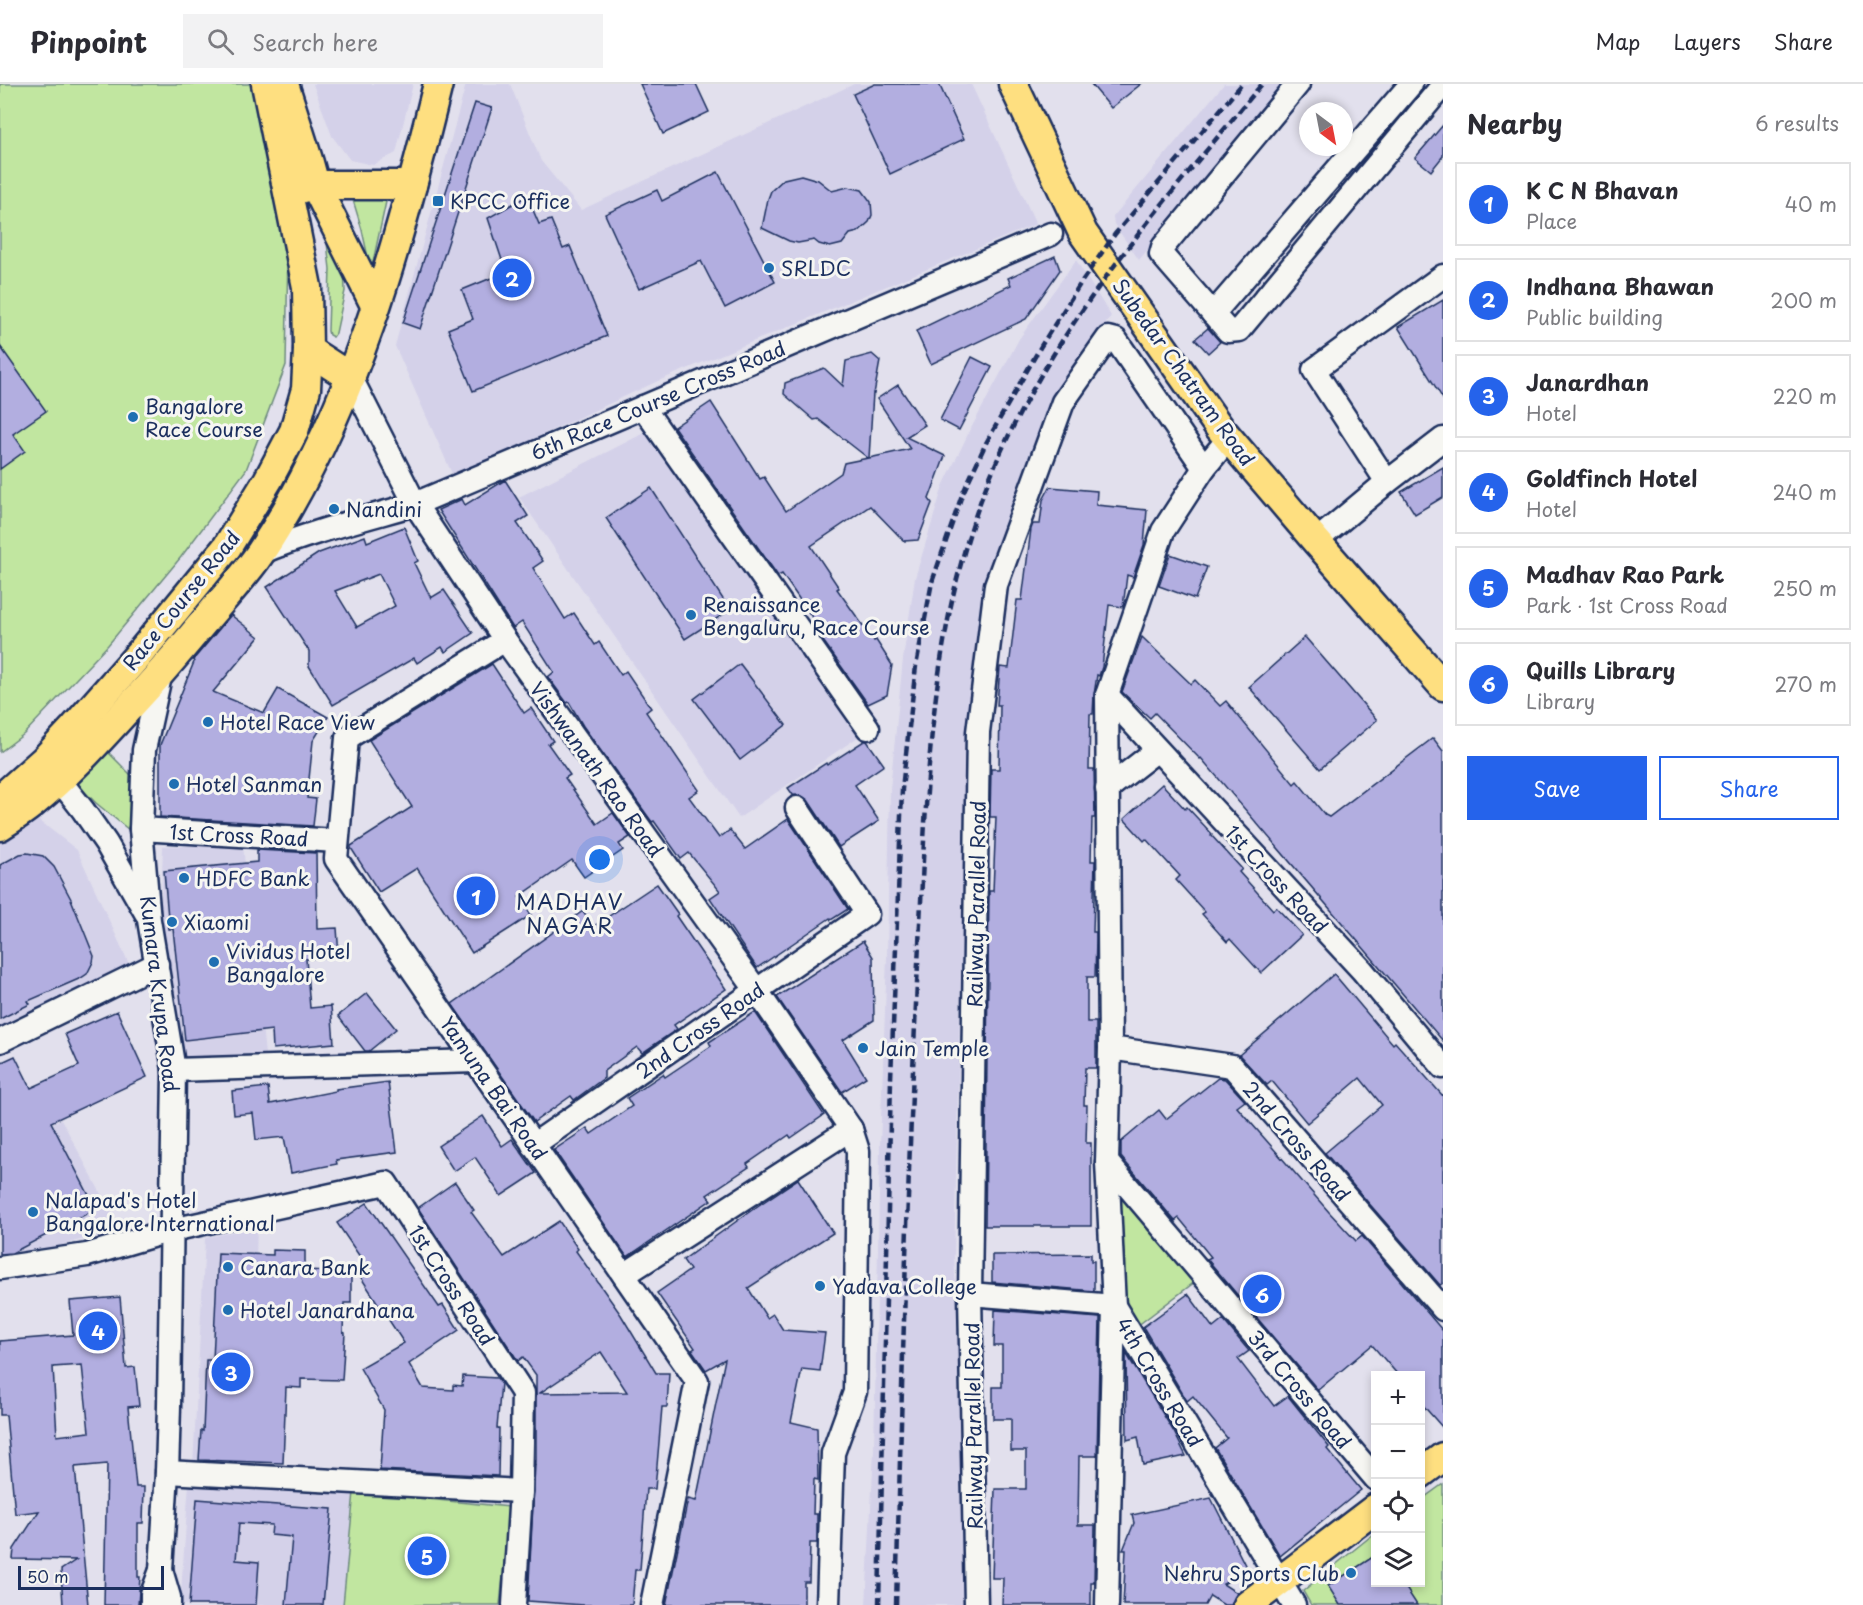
<!DOCTYPE html>
<meta charset="utf-8">
<style>
body{margin:0;font-family:"Playpen Sans",sans-serif;background:#f2f2f3;color:#2b2b33}
.controls{position:absolute;right:18px;bottom:18px;display:grid;overflow:hidden;border-radius:0px;box-shadow:0 3px 9px #0003}
.controls button{width:54px;height:54px;display:grid;place-items:center;padding:0;border:0;border-bottom:2px solid #e1e1e2;background:#fff;color:#2b2b33;font:30px sans-serif}
.compass{position:absolute;left:1299px;top:18px;width:54px;height:54px;border-radius:50%;background:#fff;box-shadow:0 3px 9px #0003;rotate:148deg}
.scale{position:absolute;left:18px;bottom:15px;width:146px;box-sizing:border-box;padding-left:6px;border:3px solid #1b2f5e;border-top:0;font-size:16px;line-height:21px;white-space:nowrap;color:#1b2f5e;-webkit-text-stroke:4px #f6f6f2;paint-order:stroke}
.you{position:absolute;left:600px;top:776px;width:21px;height:21px;margin:-15px;border:4px solid #fff;border-radius:50%;background:#1a73e8;box-shadow:0 0 0 9px #1a73e833}
.badge{display:grid;place-items:center;width:39px;height:39px;border-radius:50%;background:#2563eb;color:#fff;font-size:20px;font-weight:700}
.pin{position:absolute;translate:-50% -50%;border:3px solid #fff;box-shadow:0 2px 6px #0006}
.list{margin:0;padding:0;list-style:none}
h2{display:flex;justify-content:space-between;align-items:center;height:78px;margin:0;padding:0 24px;font-size:26px}
h2 small{font-size:20px;font-weight:400;color:#7c7c81}
.list li{display:grid;grid-template-columns:39px 1fr auto;gap:18px;align-items:center;box-sizing:border-box;height:84px;margin:0 12px 12px;padding:0 12px;border:2px solid #e1e1e2;border-radius:0px}
.list b{display:block;font-size:22px;white-space:nowrap}
.list p{margin:0;font-size:20px;white-space:nowrap;color:#7c7c81}
.list em{font-size:20px;font-style:normal;color:#7c7c81}
.actions{display:flex;gap:12px;padding:18px 24px}
.actions a{flex:1;padding:14px 0;border:2px solid #2563eb;border-radius:0px;text-align:center;font-size:21px;color:#2563eb}
.actions .main{background:#2563eb;color:#fff}
.icon{flex:none;width:33px;height:33px;fill:none;stroke:currentColor;stroke-width:2;stroke-linecap:round;stroke-linejoin:round}
.map{position:relative;flex:none;width:1443px;height:1521px;overflow:hidden}
header{display:flex;align-items:center;gap:36px;box-sizing:border-box;height:84px;padding:0 30px;background:#fff;border-bottom:2px solid #e1e1e2}
header strong{font-size:28px}
nav{display:flex;gap:33px;margin-inline-start:auto;font-size:21px}
.search{width:420px;height:54px;background:#f2f2f3;display:flex;align-items:center;gap:15px;box-sizing:border-box;padding:0 21px;border-radius:0px;color:#7c7c81;font-size:22px}
main{display:flex}
aside{flex:1;background:#fff}
.map>svg:first-child{display:block}
</style>
<header>
<strong>Pinpoint</strong>
<div class="search"><svg class="icon" aria-label="search" viewBox="0 0 24 24"><circle cx="10" cy="10" r="6"/><path d="M15 15l6 6"/></svg>Search here</div>
<nav><a>Map</a><a>Layers</a><a>Share</a></nav>
</header>
<main>
<div class="map">
<svg width="1443" height="1521" viewBox="0 0 1443 1521">
<rect width="100%" height="100%" fill="#e2e0ed"/>
<filter id="ink" filterUnits="userSpaceOnUse"><feTurbulence type="fractalNoise" baseFrequency=".0167" numOctaves="2"/><feDisplacementMap in="SourceGraphic" scale="12" xChannelSelector="R" yChannelSelector="G"/><feConvolveMatrix kernelMatrix="1 2 1 2 8 2 1 2 1" color-interpolation-filters="sRGB"/></filter>
<g filter="url(#ink)">
<g fill="#d4d1e9">
<polygon points="313,0 413,0 396,69 373,81 350,76 332,52"/>
<polygon points="466,0 510,0 541,77 581,126 854,0 971,0 1036,140 658,297 453,392 395,262"/>
<polygon points="1224,0 1284,0 1139,176 1114,140 1113,133"/>
<polygon points="1076,176 1111,232 1068,295 1029,373 990,480 977,549 967,651 954,1173 961,1289 964,1521 866,1521 874,1366 880,1063 887,873 890,705 903,575 915,494 943,402 969,348 1019,255"/>
<polygon points="652,345 864,649 739,734 519,413"/>
<polygon points="36,734 77,766 129,880 0,943 0,757"/>
<polygon points="163,762 243,762 265,970 180,977 160,847"/>
<polygon points="61,1035 120,1145 0,1178 0,1066"/>
<polygon points="257,1142 250,1386 193,1382 205,1154"/>
<polygon points="189,1399 354,1408 343,1521 180,1521"/>
</g>
<g fill="#c1e6a0" stroke="#6e8a7f" stroke-width="1.5">
<polygon points="0,0 254,0 288,162 286,281 246,386 181,473 108,561 24,650 0,668"/>
<polygon points="387,113 371,187 362,146 353,116"/>
<polygon points="324,132 344,181 345,207 336,249 333,253 329,251 328,247 330,185"/>
<polygon points="104,664 132,692 137,718 129,746 96,719 72,695"/>
<polygon points="1118,1101 1196,1197 1133,1245 1121,1229"/>
<polygon points="1443,1400 1443,1521 1311,1521 1303,1507 1375,1449 1376,1498 1420,1498 1421,1416"/>
<polygon points="354,1408 510,1423 500,1521 343,1521"/>
</g>
<g fill="#b2aee0" stroke="#1b2f5e" stroke-width="1.5" fill-rule="evenodd">
<polygon points="640,0 696,0 709,28 663,50"/>
<polygon points="875,0 939,0 964,55 890,90 853,10"/>
<polygon points="1091,0 1141,0 1111,24"/>
<polygon points="475,19 492,24 420,245 403,239"/>
<polygon points="1443,41 1443,72 1431,87 1415,74"/>
<polygon points="718,88 775,198 725,224 701,177 639,205 605,130 657,106 662,117"/>
<polygon points="801,91 818,96 832,107 848,103 862,106 871,118 872,131 869,138 858,148 850,150 842,160 830,163 819,160 814,156 798,159 789,157 762,144 768,115 771,107 784,95"/>
<polygon points="527,112 539,140 551,136 563,165 570,162 607,252 473,307 448,245 473,235 462,206 506,188 488,134"/>
<polygon points="1055,172 1060,186 1026,235 931,280 916,247 1011,201 1008,194"/>
<polygon points="1443,216 1443,315 1398,243"/>
<polygon points="1208,244 1220,258 1208,269 1195,255"/>
<polygon points="0,262 46,327 13,350 25,367 0,385"/>
<polygon points="872,270 880,277 874,310 873,309 869,374 910,365 877,315 898,301 925,341 906,353 945,372 929,415 932,419 918,456 904,457 870,422 811,462 839,504 837,505 874,557 876,556 892,581 887,611 868,620 814,544 818,542 782,490 778,492 674,343 711,318 760,395 764,393 786,427 841,389 844,379 868,374 818,335 814,336 784,310 785,299 824,284 843,302 846,277"/>
<polygon points="972,273 992,283 959,346 940,336"/>
<polygon points="1443,383 1443,413 1415,430 1401,408"/>
<polygon points="505,396 528,432 517,439 543,477 533,484 565,535 574,529 595,561 599,558 621,591 626,587 651,624 646,628 699,706 689,713 719,754 730,746 745,765 788,735 848,825 831,836 830,834 757,884 710,814 720,807 689,769 681,775 654,737 652,738 583,642 569,618 567,619 548,593 554,588 522,538 513,544 438,426 462,415 465,421"/>
<polygon points="1050,403 1097,407 1096,421 1147,426 1144,461 1133,493 1127,491 1123,523 1109,521 1102,583 1099,592 1097,591 1094,611 1093,630 1090,630 1089,685 1094,685 1095,734 1092,734 1091,777 1095,777 1093,848 1096,848 1096,855 1095,893 1087,893 1087,938 1096,938 1096,984 1085,984 1084,1021 1087,1021 1086,1059 1091,1059 1091,1142 985,1142 989,807 993,807 996,733 990,733 991,685 999,685 1000,621 997,621 1000,583 1009,584 1017,516 1022,516 1031,445 1033,440 1040,440 1043,416"/>
<polygon points="651,404 730,526 685,555 606,434"/>
<path d="M404,443L418,477L414,479L431,514L444,506L473,549L445,568L442,563L417,579L414,574L333,621L309,582V567L267,503L319,469L365,452L367,458ZM379,490L395,522L357,543L335,507Z"/>
<polygon points="1170,470 1207,483 1195,515 1159,502"/>
<polygon points="231,531 259,553 213,608 264,629 278,605 328,633 313,657 307,714 316,715 313,742 160,733 160,661 194,578 193,576"/>
<polygon points="1142,553 1191,600 1195,596 1220,622 1226,617 1294,700 1297,697 1325,731 1329,733 1433,654 1443,667 1443,957 1201,674 1200,675 1155,629 1150,634 1122,608"/>
<polygon points="1305,553 1377,636 1320,685 1249,603"/>
<polygon points="492,580 524,629 531,624 553,657 548,660 570,691 565,694 597,740 613,729 630,753 619,760 623,766 584,793 572,776 519,813 531,831 472,869 417,784 379,808 351,764 351,762 412,723 369,656"/>
<polygon points="740,580 786,641 740,676 694,615"/>
<polygon points="864,657 867,657 884,681 855,701 879,737 839,763 808,716 802,712 793,711 788,704 826,679 827,681"/>
<polygon points="1162,700 1185,725 1187,723 1212,750 1211,751 1242,785 1239,788 1273,826 1276,823 1302,851 1261,889 1230,855 1227,858 1202,830 1205,828 1176,796 1180,792 1146,755 1144,757 1124,735"/>
<polygon points="257,766 316,769 317,845 337,844 339,872 306,875 310,924 331,922 334,959 273,965 272,946 185,956 173,845 169,845 164,787 257,778"/>
<polygon points="27,769 43,772 54,783 71,815 94,872 93,878 87,890 81,894 28,917 30,920 0,935 0,781 20,770"/>
<polygon points="657,800 678,830 676,832 726,905 674,941 677,945 642,969 637,963 604,987 604,994 574,1016 571,1012 534,1038 452,920 583,827 594,842"/>
<polygon points="863,857 873,873 874,936 843,956 866,993 842,1008 777,913"/>
<polygon points="1334,890 1393,960 1395,958 1443,1012 1443,1199 1440,1201 1325,1069 1382,1021 1360,994 1307,1039 1272,997 1267,1001 1239,971"/>
<polygon points="367,909 396,945 369,967 365,967 338,932"/>
<polygon points="117,927 147,993 51,1038 96,1125 12,1169 0,1170 0,979 15,972 31,1004 79,982 65,950"/>
<polygon points="755,928 824,1031 791,1054 789,1051 747,1080 749,1083 707,1111 711,1116 627,1173 554,1066 587,1044 591,1050 632,1022 627,1014 663,990 665,993 711,962 709,958"/>
<polygon points="1218,994 1225,995 1245,1017 1237,1023 1329,1128 1356,1157 1362,1152 1443,1247 1443,1344 1420,1318 1420,1292 1399,1292 1372,1261 1318,1306 1207,1175 1211,1173 1179,1134 1175,1137 1121,1073 1121,1058 1159,1026 1166,1035"/>
<polygon points="388,998 397,1068 336,1076 337,1080 291,1089 284,1053 256,1056 253,1029 234,1031 232,1007 268,1003 270,1020 336,1007 336,1005"/>
<polygon points="483,1032 502,1062 512,1055 536,1089 501,1112 475,1073 454,1087 438,1062"/>
<polygon points="798,1095 833,1149 748,1204 767,1234 773,1230 783,1246 825,1249 820,1287 802,1285 791,1338 817,1344 818,1396 814,1395 813,1430 817,1430 817,1459 810,1459 809,1498 804,1498 804,1521 666,1521 688,1415 696,1417 725,1275 706,1286 692,1266 695,1264 657,1209 690,1186 683,1176 759,1121"/>
<path d="M455,1098L474,1126L471,1128L504,1173L559,1137L578,1165L576,1167L621,1231L656,1289H669L667,1323H662L655,1405H646L640,1486H635L632,1521H583L528,1517L535,1381H536V1291L523,1273L518,1277L418,1124ZM601,1268L627,1308L540,1309Z"/>
<polygon points="367,1119 439,1223 443,1221 459,1246 409,1280 423,1304 453,1306 453,1301 462,1302 463,1292 497,1294 501,1299 497,1344 499,1344 498,1392 380,1386 384,1326 360,1284 404,1259 358,1189 371,1189 337,1139"/>
<polygon points="273,1166 305,1167 305,1186 351,1188 351,1219 344,1219 343,1248 345,1249 342,1296 301,1295 301,1304 286,1303 283,1379 199,1376 201,1346 203,1347 206,1276 213,1276 218,1169 273,1171"/>
<polygon points="1091,1170 1091,1177 1094,1177 1094,1207 992,1198 992,1171"/>
<polygon points="1188,1210 1213,1244 1223,1236 1249,1267 1238,1275 1274,1322 1288,1312 1329,1363 1327,1365 1361,1406 1280,1472 1215,1364 1227,1354 1193,1312 1187,1317 1143,1243"/>
<path d="M120,1213L126,1284L135,1283L139,1322L128,1323L136,1403H144L143,1439H138V1493H140L138,1521H104L107,1380L75,1383L88,1521H63L61,1486L76,1476L13,1475L14,1465L39,1427L15,1430L6,1331H0V1257L73,1251L70,1217ZM82,1281L89,1348L57,1352L53,1283Z"/>
<polygon points="995,1226 1100,1234 1097,1372 1079,1372 1078,1441 1095,1441 1094,1498 1091,1498 1091,1521 1002,1521 1003,1494 992,1494 995,1405 1026,1405 1026,1367 1011,1367 1011,1335 993,1335 993,1303 1002,1303 1002,1262 994,1262"/>
<polygon points="1126,1269 1174,1348 1186,1372 1143,1381 1138,1353 1127,1356"/>
<polygon points="1211,1414 1248,1487 1223,1500 1237,1509 1231,1521 1224,1521 1210,1512 1205,1521 1123,1521 1126,1466 1123,1466 1134,1439 1132,1431"/>
<polygon points="197,1415 332,1425 323,1521 286,1521 292,1453 271,1451 272,1441 239,1439 236,1476 259,1478 256,1521 189,1521"/>
<polygon points="1376,1471 1376,1498 1402,1498 1417,1521 1340,1521 1328,1502"/>
</g>
<g fill="none" stroke-linecap="round" stroke-linejoin="round">
<defs>
<g id="minor">
<polyline points="1298,0 1163,163 1161,170 1228,247 1239,246 1443,1"/>
<polyline points="1213,230 1411,0"/>
<polyline points="351,294 415,420 505,556 757,907 851,1045 858,1067 855,1308 833,1369 828,1521"/>
<polyline points="643,323 868,644"/>
<polyline points="1387,398 1314,286 1443,192"/>
<polyline points="1316,457 1387,398 1443,355"/>
<path d="M260,469C310,448 363,435 415,420L1051,150"/>
<polyline points="505,556 347,654 336,775 697,1297 652,1521"/>
<polyline points="1107,611 1362,886 1443,983"/>
<polyline points="50,684 83,726 106,759 146,829"/>
<polyline points="1107,705 1157,666"/>
<polyline points="141,745 337,757"/>
<polyline points="0,957 157,880"/>
<polyline points="1110,964 1232,982 1443,1225"/>
<polyline points="174,986 476,977"/>
<polyline points="533,1061 867,830 797,724"/>
<polyline points="1107,1078 1376,1395"/>
<polyline points="0,1184 87,1171 172,1146 386,1099 523,1309 521,1407 514,1521"/>
<polyline points="624,1191 851,1045"/>
<polyline points="970,1210 1114,1222 1294,1521"/>
<polyline points="167,1388 521,1407"/>
<polyline points="161,1486 169,1513 169,1521"/>
<polyline points="152,1521 152,1510 161,1486 167,1388 169,1322 174,986 149,836 141,745 144,666 161,588"/>
<polyline points="976,1521 970,1210 978,648 996,501 1063,318 1108,254 1116,256 1204,384"/>
<polyline points="1107,1521 1114,1222 1107,1078 1110,964 1107,611 1163,447 1204,384 1229,354"/>
</g>
<g id="major">
<polyline points="284,0 309,79 315,101 375,221"/>
<polyline points="1013,0 1083,149 1219,343 1316,457 1443,602"/>
<polyline points="298,105 315,101 412,101"/>
<polyline points="308,266 351,294"/>
<polyline points="0,713 8,708 44,676 74,644 141,568 227,463 268,396 294,347 306,305 308,266 307,203 266,0"/>
<path d="M0,742C11,735 23,727 33,719C74,686 109,645 145,606C168,581 190,554 213,527C229,508 247,489 261,468C353,329 399,160 438,0"/>
<polyline points="1420,1390 1443,1373"/>
<polyline points="1248,1521 1376,1424"/>
</g>
</defs>
<use href="#minor" stroke="#1b2f5e" stroke-width="27"/>
<use href="#major" stroke="#1b2f5e" stroke-width="33"/>
<use href="#minor" stroke="#f6f6f2" stroke-width="22"/>
<use href="#major" stroke="#fedf80" stroke-width="28"/>
<g stroke="#1b2f5e" stroke-width="4.5" stroke-dasharray="9 4.5" stroke-linecap="butt">
<polyline points="879,1521 891,995 902,705 916,582 932,498 962,411 986,359 1041,262 1082,197 1115,150 1242,0"/>
<path d="M896,1521C902,1307 907,1093 918,880C927,709 927,528 1000,370C1064,229 1164,118 1262,0"/>
</g>
</g>
</g>
<g fill="#1f6fb2" stroke="#f6f6f2" stroke-width="2">
<rect x="432" y="111" width="12" height="12" rx="3"/>
<circle cx="769" cy="184" r="6"/>
<circle cx="133" cy="333" r="6"/>
<circle cx="334" cy="425" r="6"/>
<circle cx="691" cy="531" r="6"/>
<circle cx="208" cy="638" r="6"/>
<circle cx="174" cy="700" r="6"/>
<circle cx="184" cy="794" r="6"/>
<circle cx="172" cy="838" r="6"/>
<circle cx="214" cy="878" r="6"/>
<circle cx="863" cy="964" r="6"/>
<circle cx="33" cy="1128" r="6"/>
<circle cx="228" cy="1183" r="6"/>
<circle cx="820" cy="1202" r="6"/>
<circle cx="228" cy="1226" r="6"/>
<circle cx="1351" cy="1489" r="6"/>
</g>
<g text-anchor="middle" dominant-baseline="central" stroke-width="6" stroke-linejoin="round" paint-order="stroke">
<g font-size="20" fill="#1b2f5e" stroke="#f6f6f2" text-anchor="start">
<text x="450" y="117">KPCC Office</text>
<text x="781" y="184">SRLDC</text>
<text x="145" y="322">Bangalore<tspan x="145" dy="23">Race Course</tspan></text>
<text x="346" y="425">Nandini</text>
<text x="703" y="520">Renaissance<tspan x="703" dy="23">Bengaluru, Race Course</tspan></text>
<text x="220" y="638">Hotel Race View</text>
<text x="186" y="700">Hotel Sanman</text>
<text x="196" y="794">HDFC Bank</text>
<text x="184" y="838">Xiaomi</text>
<text x="226" y="867">Vividus Hotel<tspan x="226" dy="23">Bangalore</tspan></text>
<text x="875" y="964">Jain Temple</text>
<text x="45" y="1116">Nalapad's Hotel<tspan x="45" dy="23">Bangalore International</tspan></text>
<text x="240" y="1183">Canara Bank</text>
<text x="832" y="1202">Yadava College</text>
<text x="240" y="1226">Hotel Janardhana</text>
<text x="1339" y="1489" text-anchor="end">Nehru Sports Club</text>
</g>
<g font-size="20" fill="#1b2f5e" stroke="#f6f6f2">
<text transform="translate(1184 288) rotate(54)">Subedar Chatram Road</text>
<text transform="translate(658 316) rotate(-23)">6th Race Course Cross Road</text>
<text transform="translate(181 516) rotate(-51)">Race Course Road</text>
<text transform="translate(597 685) rotate(54)">Vishwanath Rao Road</text>
<text transform="translate(239 751) rotate(3)">1st Cross Road</text>
<text transform="translate(1277 795) rotate(47)">1st Cross Road</text>
<text transform="translate(976 820) rotate(-89)">Railway Parallel Road</text>
<text transform="translate(160 910) rotate(83)">Kumara Krupa Road</text>
<text transform="translate(700 946) rotate(-35)">2nd Cross Road</text>
<text transform="translate(494 1004) rotate(55)">Yamuna Bai Road</text>
<text transform="translate(1297 1057) rotate(49)">2nd Cross Road</text>
<text transform="translate(452 1201) rotate(57)">1st Cross Road</text>
<text transform="translate(1160 1298) rotate(59)">4th Cross Road</text>
<text transform="translate(1300 1305) rotate(50)">3rd Cross Road</text>
<text transform="translate(973 1342) rotate(-91)">Railway Parallel Road</text>
</g>
<g font-size="21" letter-spacing="1.5" fill="#1b2f5e" stroke="#f6f6f2">
<text x="570" y="817">MADHAV<tspan x="570" dy="24">NAGAR</tspan></text>
</g>
</g>
</svg>
<div class="controls">
<button>+</button>
<button>−</button>
<button><svg class="icon" aria-label="locate" viewBox="0 0 24 24"><circle cx="12" cy="12" r="6"/><path d="M12 2v4M12 18v4M2 12h4M18 12h4"/></svg></button>
<button><svg class="icon" aria-label="layers" viewBox="0 0 24 24"><path d="M12 4l9 5-9 5-9-5zM3 14l9 5 9-5"/></svg></button>
</div>
<svg class="compass" viewBox="-18 -18 36 36"><path d="M0-13l5 13h-10z" fill="#e53935"/><path d="M0 13l5-13h-10z" fill="#7c7c81"/></svg>
<div class="scale">50 m</div>
<div class="you"></div>
<div class="pin badge" style="left:476px;top:812px">1</div>
<div class="pin badge" style="left:512px;top:194px">2</div>
<div class="pin badge" style="left:231px;top:1288px">3</div>
<div class="pin badge" style="left:98px;top:1247px">4</div>
<div class="pin badge" style="left:427px;top:1472px">5</div>
<div class="pin badge" style="left:1262px;top:1210px">6</div>
</div>
<aside>
<h2>Nearby<small>6 results</small></h2>
<ul class="list">
<li><span class="badge">1</span><div><b>K C N Bhavan</b><p>Place</p></div><em>40 m</em></li>
<li><span class="badge">2</span><div><b>Indhana Bhawan</b><p>Public building</p></div><em>200 m</em></li>
<li><span class="badge">3</span><div><b>Janardhan</b><p>Hotel</p></div><em>220 m</em></li>
<li><span class="badge">4</span><div><b>Goldfinch Hotel</b><p>Hotel</p></div><em>240 m</em></li>
<li><span class="badge">5</span><div><b>Madhav Rao Park</b><p>Park · 1st Cross Road</p></div><em>250 m</em></li>
<li><span class="badge">6</span><div><b>Quills Library</b><p>Library</p></div><em>270 m</em></li>
</ul>
<div class="actions"><a class="main">Save</a><a>Share</a></div>
</aside>
</main>
